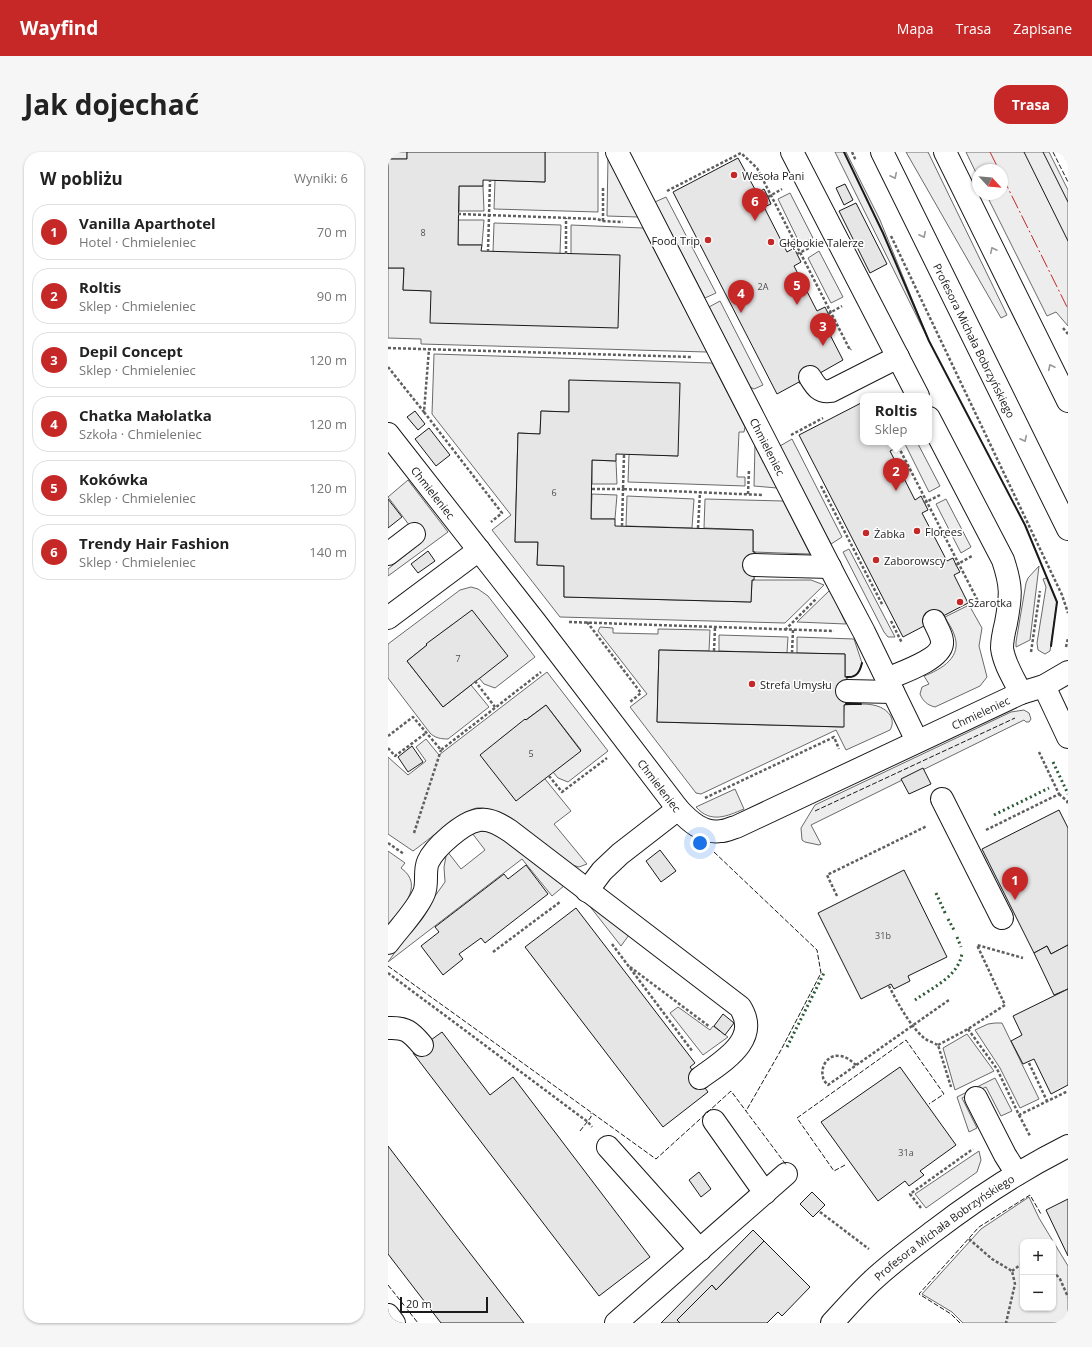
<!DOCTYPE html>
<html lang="pl">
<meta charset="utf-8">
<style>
body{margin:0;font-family:"Open Sans",sans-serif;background:#f6f6f6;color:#222}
.controls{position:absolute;right:12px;bottom:12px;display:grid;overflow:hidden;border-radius:8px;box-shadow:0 1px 3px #0004}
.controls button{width:36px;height:36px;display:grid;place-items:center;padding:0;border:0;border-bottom:1px solid #e0e0e0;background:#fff;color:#222;font:20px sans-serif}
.compass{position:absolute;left:584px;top:12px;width:36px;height:36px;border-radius:50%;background:#fff;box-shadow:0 1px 3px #0004;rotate:116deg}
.scale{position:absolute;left:12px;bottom:10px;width:88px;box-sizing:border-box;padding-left:4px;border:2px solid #1a1a1a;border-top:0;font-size:11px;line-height:14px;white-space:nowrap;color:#1a1a1a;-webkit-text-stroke:3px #fff;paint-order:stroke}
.you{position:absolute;left:312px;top:691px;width:14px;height:14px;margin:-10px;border:3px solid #fff;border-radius:50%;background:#1a73e8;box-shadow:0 0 0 6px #1a73e833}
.badge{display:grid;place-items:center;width:26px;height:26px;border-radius:50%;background:#c62828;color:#fff;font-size:13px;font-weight:700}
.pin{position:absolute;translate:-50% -33px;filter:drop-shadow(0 1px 2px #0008)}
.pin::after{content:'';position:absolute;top:21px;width:14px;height:12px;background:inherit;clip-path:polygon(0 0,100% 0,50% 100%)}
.popup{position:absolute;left:472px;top:241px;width:72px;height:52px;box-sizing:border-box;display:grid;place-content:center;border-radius:8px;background:#fff;filter:drop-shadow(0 1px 3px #0005);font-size:13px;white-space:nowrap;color:#767676}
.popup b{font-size:15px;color:#222}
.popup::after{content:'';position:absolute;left:50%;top:100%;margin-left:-8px;border:8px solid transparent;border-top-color:#fff}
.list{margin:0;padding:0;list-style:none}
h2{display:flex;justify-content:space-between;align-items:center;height:52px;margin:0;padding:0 16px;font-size:17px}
h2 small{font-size:13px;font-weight:400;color:#767676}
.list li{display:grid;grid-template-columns:26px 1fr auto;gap:12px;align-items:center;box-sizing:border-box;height:56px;margin:0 8px 8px;padding:0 8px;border:1px solid #e0e0e0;border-radius:16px}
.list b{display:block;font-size:15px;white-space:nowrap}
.list p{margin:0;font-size:13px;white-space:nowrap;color:#767676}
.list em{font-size:13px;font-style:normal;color:#767676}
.map{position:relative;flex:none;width:680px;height:1171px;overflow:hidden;border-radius:16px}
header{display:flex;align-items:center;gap:24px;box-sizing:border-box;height:56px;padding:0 20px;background:#c62828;color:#fff}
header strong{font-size:19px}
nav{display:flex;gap:22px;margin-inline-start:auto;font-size:14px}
.intro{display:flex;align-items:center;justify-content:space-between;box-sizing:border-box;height:96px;padding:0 24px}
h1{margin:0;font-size:28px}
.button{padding:10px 18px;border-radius:16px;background:#c62828;color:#fff;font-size:14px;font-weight:700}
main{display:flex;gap:24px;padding:0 24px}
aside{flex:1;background:#fff;border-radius:16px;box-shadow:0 1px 3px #0004}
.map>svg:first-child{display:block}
</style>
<header>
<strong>Wayfind</strong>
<nav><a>Mapa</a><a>Trasa</a><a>Zapisane</a></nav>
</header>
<div class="intro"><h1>Jak dojechać</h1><a class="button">Trasa</a></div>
<main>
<aside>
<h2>W pobliżu<small>Wyniki: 6</small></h2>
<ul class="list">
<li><span class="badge">1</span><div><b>Vanilla Aparthotel</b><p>Hotel · Chmieleniec</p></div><em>70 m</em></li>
<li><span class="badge">2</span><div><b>Roltis</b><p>Sklep · Chmieleniec</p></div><em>90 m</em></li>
<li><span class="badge">3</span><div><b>Depil Concept</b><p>Sklep · Chmieleniec</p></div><em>120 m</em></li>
<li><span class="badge">4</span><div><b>Chatka Małolatka</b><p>Szkoła · Chmieleniec</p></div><em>120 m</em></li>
<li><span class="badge">5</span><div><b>Kokówka</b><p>Sklep · Chmieleniec</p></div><em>120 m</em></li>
<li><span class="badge">6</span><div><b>Trendy Hair Fashion</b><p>Sklep · Chmieleniec</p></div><em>140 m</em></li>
</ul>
</aside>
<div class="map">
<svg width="680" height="1171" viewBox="0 0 680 1171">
<rect width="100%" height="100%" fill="#fff"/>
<g fill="#ededed" stroke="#6a6a6a" fill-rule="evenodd">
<rect x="0" y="0" width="19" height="7"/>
<polygon points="157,0 210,0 210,60 106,57 107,28 157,30"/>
<polygon points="447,0 458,0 492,68 541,189"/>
<polygon points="518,0 540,0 619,163 613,166"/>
<polygon points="578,0 661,0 680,38 680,174 668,160 659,164 598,42 614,42 614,18 590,18 590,25"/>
<polygon points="220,5 250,65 219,64"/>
<polygon points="71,34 95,34 96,59 71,59"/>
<polygon points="402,41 425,86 412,92 390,47"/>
<polygon points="278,45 328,141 317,146 267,50"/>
<polygon points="70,68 96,68 94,93 70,93"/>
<polygon points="106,71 173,73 172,102 105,100"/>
<polygon points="183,73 255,76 319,200 33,192 33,187 0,186 0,116 16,116 15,138 43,139 183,102"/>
<polygon points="431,99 455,145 443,151 420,106"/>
<polygon points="332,149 375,233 366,237 362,235 321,155"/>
<polygon points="46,202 324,211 357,275 356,280 351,280 349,325 357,325 357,334 240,330 241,302 290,304 181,228 181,260 153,259 152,282 130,281 127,390 150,390 149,413 176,414 176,445 363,450 364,428 423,428 436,433 397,471 172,465 104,378 123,363 44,262"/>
<polygon points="404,287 454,385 443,392 392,294"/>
<polygon points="521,290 529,290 552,334 541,340 517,292"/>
<polygon points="367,293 389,336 366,334"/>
<polygon points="204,308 228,309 229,332 204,332"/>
<polygon points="20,328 60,380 0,424 0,417 34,390 0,345"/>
<polygon points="204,342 229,343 227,367 203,367"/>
<polygon points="239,344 306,347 304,376 238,374"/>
<polygon points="317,347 395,349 422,402 365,400 365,378 316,376"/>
<polygon points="558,347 583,395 573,401 548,352"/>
<polygon points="461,397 507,485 500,485 496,480 455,400"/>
<polygon points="651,414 642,488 628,495 628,490 638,431 640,426"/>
<polygon points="659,426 669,450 662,499 657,502 650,498 649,491 658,435 655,427"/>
<path d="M83,435L90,437L100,444L147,505L107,536L96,532L91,526L64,473L39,492V493L19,509L55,555L83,533L101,555L60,587C53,587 47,586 42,581L0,526V492L72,438Z"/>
<polygon points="442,438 458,472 409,470"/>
<path d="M581,453L594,476L591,494L599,525L592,534L547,555C539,553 535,549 532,542L534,535L541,532L536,524C554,517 575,505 566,482C564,476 560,471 557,465Z"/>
<path d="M212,475L225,476V481L270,482V477L322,478L321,499L271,498L269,570L455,575L456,553C471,552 492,549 502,563C505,568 505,573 502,578L458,598L448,578L313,642L308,641L242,555L259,542L210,479Z"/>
<polygon points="331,483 400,485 399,501 331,499"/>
<path d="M409,485L466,487L474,511C471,521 468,526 457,525V502L409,501Z"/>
<path d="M159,520L220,599L180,630L170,626L165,620L193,598L158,553L112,587L157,627L183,659L166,672L199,712L191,715L184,713L119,664C111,661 99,655 89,656C75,658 38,690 25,699L0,682V605L20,623L38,609L28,595L38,587L51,603Z"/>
<polygon points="636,558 641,561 643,567 641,570 638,570 636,568 423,673 433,692 431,693 417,690 414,688 413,676 427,653 623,560"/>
<path d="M347,637L356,657C339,664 323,672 308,655Z"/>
<polygon points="93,679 102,680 113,685 177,733 164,744 134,707 0,810 57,730 56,715 59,699 73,717 97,698 84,681"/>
<path d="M0,699L17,711L13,716C38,734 12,758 0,774Z"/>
<polygon points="200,752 241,783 233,794"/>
<polygon points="290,855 322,878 325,874 340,885 315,903 282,861"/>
<polygon points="607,871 614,871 651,947 632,956 612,916 587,878 600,872"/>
<polygon points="579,882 606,919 567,938 555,896"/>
<polygon points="607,926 624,959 613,964 598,935 574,946 589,976 581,980 569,945"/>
<polygon points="591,999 593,1008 589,1020 538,1056 527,1042"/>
<path d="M641,1045L651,1066L680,1114V1171H575L564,1160L534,1142L593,1077ZM635,1090H665V1156H635Z"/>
</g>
<g fill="#e6e6e6" stroke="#1a1a1a">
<polygon points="19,0 157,0 157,30 95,28 95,34 71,34 70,93 94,93 93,99 232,103 230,176 42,171 43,139 15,138 16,116 0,116 0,7 19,7"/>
<polygon points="350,6 369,41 376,37 380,45 383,52 376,55 399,100 406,96 413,110 406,114 429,159 437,155 444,169 437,173 455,208 432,221 432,220 412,230 413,231 411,231 411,230 389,242 285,40"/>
<polygon points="457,32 465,48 456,53 448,36"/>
<polygon points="468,51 499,112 482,121 451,59"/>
<polygon points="181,228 292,231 290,304 228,302 228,309 204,308 203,367 227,367 227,374 365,378 365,400 367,400 366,428 364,428 363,450 176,445 176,414 149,413 150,390 127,390 130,281 152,282 153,259 181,260"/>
<polygon points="475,250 475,290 504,290 508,296 502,299 527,348 533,344 540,358 534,361 559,409 565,406 568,413 572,420 566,423 580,451 515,485 411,283"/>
<polygon points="27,259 37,272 30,278 19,265"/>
<polygon points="41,276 62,303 48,314 27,287"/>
<polygon points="0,347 14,365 0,376"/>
<polygon points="40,399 47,409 30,421 23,412"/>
<polygon points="84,458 120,504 55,555 19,509 39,493 38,492"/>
<polygon points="271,498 457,502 457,525 459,525 459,539 458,552 456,553 456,575 269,570"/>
<polygon points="158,553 193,599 128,649 92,603 137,567 138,568"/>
<polygon points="24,594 35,610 20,620 10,605"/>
<polygon points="535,616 543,632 521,642 513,627"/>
<polygon points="671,658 680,676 680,793 663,802 659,794 646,801 594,697"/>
<polygon points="272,698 288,719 273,730 258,709"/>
<polygon points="138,713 160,742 97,791 93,786 71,802 75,807 55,823 33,794 51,780 47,775 116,722 120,727"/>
<polygon points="516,718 559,805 520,824 522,829 506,837 503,832 473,847 430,761"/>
<polygon points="188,756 307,911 302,915 320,940 275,975 137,795"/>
<polygon points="680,793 680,837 666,843 646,801 659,794 663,802"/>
<polygon points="680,837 680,933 663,942 646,907 635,912 623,889 634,883 625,864"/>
<polygon points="335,862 346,871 337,883 326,874"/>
<polygon points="54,880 102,943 125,925 262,1105 211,1144 25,901"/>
<polygon points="512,915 568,993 532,1019 536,1023 521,1034 517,1029 490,1049 433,970"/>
<polygon points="0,994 68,1083 136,1171 53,1171 0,1102"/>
<polygon points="311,1020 323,1037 313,1045 301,1028"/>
<polygon points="424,1040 437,1053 425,1065 412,1052"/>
<polygon points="680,1047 680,1104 658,1058"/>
<polygon points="365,1078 376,1089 328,1138 324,1133 289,1168 292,1171 273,1171"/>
<polygon points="376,1089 422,1135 394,1164 390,1160 379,1171 292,1171 289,1168 324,1133 328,1138"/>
</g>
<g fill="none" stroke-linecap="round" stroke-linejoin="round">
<defs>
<g id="minor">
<path id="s1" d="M229,0L448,427L476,480L529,589"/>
<polyline points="404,0 530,244"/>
<path d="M422,225C427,233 431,241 443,239L510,205"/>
<path d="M541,266L615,408C624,435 623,444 618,471C616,479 614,488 614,496C616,512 626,527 633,541"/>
<path id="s2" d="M0,282L148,471L290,657C301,669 315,682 333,679C338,679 343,676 348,675L633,541L656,534L680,520"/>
<polyline points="0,402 26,382"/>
<polyline points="366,413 442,415"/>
<polyline points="0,466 91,398"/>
<path d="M499,527C512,521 552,508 554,492C555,485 549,476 546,469"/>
<polyline points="656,534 680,585"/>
<polyline points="459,539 505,540"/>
<polyline points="554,647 614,766"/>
<polyline points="199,739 214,719 232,702 290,657"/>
<path d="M0,791C11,776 29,758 36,741C40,732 36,719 40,710C46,696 75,670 91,668C102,666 113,673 122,679L352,855C373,888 335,909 312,926"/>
<path d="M0,876C18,875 23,880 34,893"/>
<polyline points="588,946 617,1003 629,1022"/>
<polyline points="326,969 377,1041"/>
<polyline points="220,995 312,1098"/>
<polyline points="0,1163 6,1171"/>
<polyline points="228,1171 398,1022"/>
<path id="s3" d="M444,1171C457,1157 470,1142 484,1129C503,1111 525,1095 546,1079C588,1047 632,1018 680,994"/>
</g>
<g id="major">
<path id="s4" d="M494,0L680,377"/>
<polyline points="557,0 680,249"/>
</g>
</defs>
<use href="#minor" stroke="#1a1a1a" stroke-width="24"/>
<use href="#major" stroke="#1a1a1a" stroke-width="24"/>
<g stroke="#5f5f5f" stroke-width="2.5" stroke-dasharray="3 2" stroke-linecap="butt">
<polyline points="464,0 468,9"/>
<polyline points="675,0 680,9"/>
<polyline points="279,39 353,1 369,16 462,198 463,197"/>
<polyline points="380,45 394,37"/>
<polyline points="70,62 209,67 215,69 235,70"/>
<polyline points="215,69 215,34"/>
<polyline points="503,84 674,443 680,461"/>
<polyline points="100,100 102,28"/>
<polyline points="178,102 178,66"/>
<polyline points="409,102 423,95"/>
<polyline points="440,162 454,154"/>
<polyline points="675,176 680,182"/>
<polyline points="0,196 303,205"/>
<polyline points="0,215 36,260 41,197"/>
<polyline points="36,260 114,361 103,370"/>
<polyline points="403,283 435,266"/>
<polyline points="508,290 593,455"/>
<polyline points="236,303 235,337 375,343"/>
<polyline points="433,334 495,454"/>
<polyline points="204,337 235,337 234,374"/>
<polyline points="360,342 361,317"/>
<polyline points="536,351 552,343"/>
<polyline points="310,376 312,340"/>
<polyline points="568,413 584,404"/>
<polyline points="503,469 514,491"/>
<polyline points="181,470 446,479"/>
<polyline points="199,470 253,541 242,550"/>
<polyline points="397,478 429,446"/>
<polyline points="678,495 680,486"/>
<polyline points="326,499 327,475"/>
<polyline points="643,500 652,439"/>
<polyline points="404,501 405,478"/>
<polyline points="87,529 107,555"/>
<polyline points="0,584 25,565 53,598 153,520"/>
<polyline points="0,596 7,604 38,581"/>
<polyline points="161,624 174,640 219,606"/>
<polyline points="671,642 679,649 680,653"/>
<polyline points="317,646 446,585 451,597"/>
<polyline points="598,678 671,642 651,600"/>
<polyline points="26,681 53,598"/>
<polyline points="0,691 16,702"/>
<polyline points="449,744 439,723 539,674"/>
<polyline points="224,792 305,900"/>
<polyline points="105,800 172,750"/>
<polyline points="242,815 322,875"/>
<polyline points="0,821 200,970 204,975"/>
<path d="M501,834C509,850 522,874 536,886C540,889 546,891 550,893L563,935"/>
<polyline points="580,877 609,917 631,963 680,939"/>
<polyline points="550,893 580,877 617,853 589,793 635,806"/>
<polyline points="641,911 659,949"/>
<path d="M468,913C463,909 458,904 451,904C440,902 432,915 435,925C435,928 438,931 440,933L561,848"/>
<polyline points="631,963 642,984"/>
<polyline points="533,1056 522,1042 585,997"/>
<polyline points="432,1060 481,1097"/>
<polyline points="581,1087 604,1107 624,1119 627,1132 618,1171"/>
<polyline points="624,1119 632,1113 635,1112"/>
<polyline points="665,1119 672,1127 680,1145"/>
</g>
<use href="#minor" stroke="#fff" stroke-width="22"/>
<use href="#major" stroke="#fff" stroke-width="22"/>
<g stroke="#1a1a1a" stroke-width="1">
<polyline points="636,0 680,89"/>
<polyline points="655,0 680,50"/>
</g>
<g stroke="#2b5a34" stroke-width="3" stroke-dasharray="2 3" stroke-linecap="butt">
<polyline points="665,610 680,642"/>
<polyline points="606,663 661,636"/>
<polyline points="548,741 558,763"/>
<polyline points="560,767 566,778"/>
<polyline points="569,785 573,795"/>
<path d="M527,848C544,836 571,824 574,801"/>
<polyline points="399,895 436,821"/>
</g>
<g stroke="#1a1a1a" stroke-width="1" stroke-dasharray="5 2" stroke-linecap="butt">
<polyline points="665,0 680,30"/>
<polyline points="427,659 627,566"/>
<polyline points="326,700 429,798 433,821 393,898 358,959"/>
<polyline points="0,814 268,1007 343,939 399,1014"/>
<polyline points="192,979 203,965 203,961"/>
<polyline points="457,1013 446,1019 409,966 518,888 556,942 541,952"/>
<polyline points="0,1133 30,1171"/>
<polyline points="572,1171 563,1162 531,1142 591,1075 642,1043 653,1062"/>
</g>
<g stroke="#1a1a1a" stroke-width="2">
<polyline points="456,0 495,81 541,189 637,373 669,450 663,494"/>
<path d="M459,525C469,526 472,519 474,511"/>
<polyline points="458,552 473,552"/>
</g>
<g stroke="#c62828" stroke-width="1" stroke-dasharray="14 3 2 3" stroke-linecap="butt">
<polyline points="602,0 611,18"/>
<polyline points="614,24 680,157"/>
</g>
</g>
<defs><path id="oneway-chevron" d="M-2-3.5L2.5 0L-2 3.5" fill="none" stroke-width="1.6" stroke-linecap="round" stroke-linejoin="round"/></defs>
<g stroke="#989898">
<use href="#oneway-chevron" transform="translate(506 24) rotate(64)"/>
<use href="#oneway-chevron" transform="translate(535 83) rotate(64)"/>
<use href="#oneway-chevron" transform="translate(605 98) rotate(-116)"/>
<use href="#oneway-chevron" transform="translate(663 215) rotate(-116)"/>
<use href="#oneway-chevron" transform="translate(636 287) rotate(64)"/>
</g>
<g fill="#c62828" stroke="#fff" stroke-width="1.5">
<circle cx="346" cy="23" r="4"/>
<circle cx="320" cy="88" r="4"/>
<circle cx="383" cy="90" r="4"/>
<circle cx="529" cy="379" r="4"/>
<circle cx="478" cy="381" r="4"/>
<circle cx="488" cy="408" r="4"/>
<circle cx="572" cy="450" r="4"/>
<circle cx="364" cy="532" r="4"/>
</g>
<g text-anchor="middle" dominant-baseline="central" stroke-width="3" stroke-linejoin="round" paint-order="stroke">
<g font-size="9" fill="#4d4d4d">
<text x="35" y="80">8</text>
<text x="375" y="134">2A</text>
<text x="166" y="340">6</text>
<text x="70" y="506">7</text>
<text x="143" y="601">5</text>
<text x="495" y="783">31b</text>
<text x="518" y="1000">31a</text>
</g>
<g font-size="11" fill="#1a1a1a" stroke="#fff" text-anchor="start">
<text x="354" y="23">Wesoła Pani</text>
<text x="312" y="88" text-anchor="end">Food Trip</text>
<text x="391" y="90">Głębokie Talerze</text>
<text x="537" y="379">Florees</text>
<text x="486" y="381">Żabka</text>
<text x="496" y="408">Zaborowscy</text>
<text x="580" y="450">Szarotka</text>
<text x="372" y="532">Strefa Umysłu</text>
</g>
<g font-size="11" fill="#1a1a1a" stroke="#fff">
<text stroke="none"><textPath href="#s4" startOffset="210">Profesora Michała Bobrzyńskiego</textPath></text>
<text stroke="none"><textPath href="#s1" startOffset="331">Chmieleniec</textPath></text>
<text stroke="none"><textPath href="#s2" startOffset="74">Chmieleniec</textPath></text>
<text stroke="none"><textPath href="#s2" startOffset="810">Chmieleniec</textPath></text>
<text stroke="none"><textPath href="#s2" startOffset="444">Chmieleniec</textPath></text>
<text stroke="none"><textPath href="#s3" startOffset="148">Profesora Michała Bobrzyńskiego</textPath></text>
</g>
</g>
</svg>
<div class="controls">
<button>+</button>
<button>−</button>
</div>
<svg class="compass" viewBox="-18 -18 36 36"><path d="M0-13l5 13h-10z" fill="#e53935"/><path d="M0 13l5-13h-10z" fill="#767676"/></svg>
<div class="scale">20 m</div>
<div class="you"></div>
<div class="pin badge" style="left:627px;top:748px">1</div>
<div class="pin badge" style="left:508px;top:339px">2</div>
<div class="popup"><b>Roltis</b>Sklep</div>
<div class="pin badge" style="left:435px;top:194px">3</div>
<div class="pin badge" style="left:353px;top:161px">4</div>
<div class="pin badge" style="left:409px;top:153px">5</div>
<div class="pin badge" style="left:367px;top:69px">6</div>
</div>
</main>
